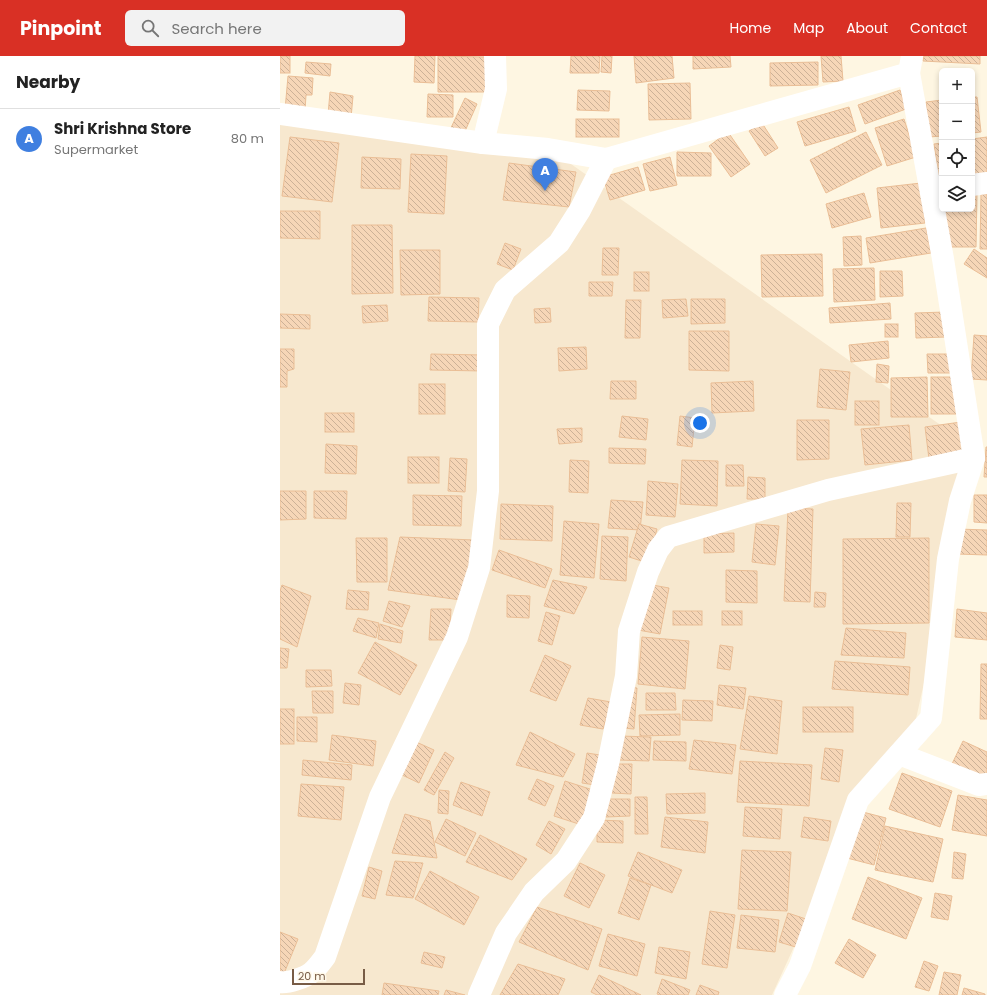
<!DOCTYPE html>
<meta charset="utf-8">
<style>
body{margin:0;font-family:Poppins,sans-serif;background:#f2f2f2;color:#222}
.controls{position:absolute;right:12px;top:12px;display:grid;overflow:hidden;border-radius:6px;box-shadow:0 2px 6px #0003}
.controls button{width:36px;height:36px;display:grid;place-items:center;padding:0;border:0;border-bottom:1px solid #e0e0e0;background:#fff;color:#222;font:20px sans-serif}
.scale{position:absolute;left:12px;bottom:10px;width:73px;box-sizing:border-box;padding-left:4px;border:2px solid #785c46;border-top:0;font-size:11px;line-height:14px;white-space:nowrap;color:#785c46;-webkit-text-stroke:3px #fff9ea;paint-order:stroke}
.you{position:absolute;left:420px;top:367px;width:14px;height:14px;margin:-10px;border:3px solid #fff;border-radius:50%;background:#1a73e8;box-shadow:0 0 0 6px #1a73e833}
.badge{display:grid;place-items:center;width:26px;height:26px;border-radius:50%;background:#d93025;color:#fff;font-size:13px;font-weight:700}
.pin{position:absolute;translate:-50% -33px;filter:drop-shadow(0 1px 2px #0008)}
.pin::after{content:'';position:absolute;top:21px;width:14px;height:12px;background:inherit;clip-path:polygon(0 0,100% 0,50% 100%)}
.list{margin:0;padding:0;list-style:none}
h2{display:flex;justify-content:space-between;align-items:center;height:52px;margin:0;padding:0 16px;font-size:17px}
h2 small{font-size:13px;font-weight:400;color:#767676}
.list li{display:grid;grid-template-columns:26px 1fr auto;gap:12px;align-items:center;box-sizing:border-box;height:60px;padding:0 16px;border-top:1px solid #e0e0e0}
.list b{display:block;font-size:15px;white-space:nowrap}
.list p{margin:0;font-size:13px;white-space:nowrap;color:#767676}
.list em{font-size:13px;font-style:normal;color:#767676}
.icon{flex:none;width:22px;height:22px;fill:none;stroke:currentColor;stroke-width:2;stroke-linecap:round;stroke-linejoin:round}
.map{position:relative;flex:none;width:707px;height:939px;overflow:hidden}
header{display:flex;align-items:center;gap:24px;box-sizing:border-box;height:56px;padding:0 20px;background:#d93025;color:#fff}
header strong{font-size:19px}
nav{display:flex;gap:22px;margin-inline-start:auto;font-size:14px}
.search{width:280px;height:36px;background:#f2f2f2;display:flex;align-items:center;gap:10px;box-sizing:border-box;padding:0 14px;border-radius:6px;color:#767676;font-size:15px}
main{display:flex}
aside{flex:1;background:#fff}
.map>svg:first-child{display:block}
</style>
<header>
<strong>Pinpoint</strong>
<div class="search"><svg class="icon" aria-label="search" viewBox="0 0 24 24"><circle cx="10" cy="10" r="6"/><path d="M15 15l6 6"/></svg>Search here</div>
<nav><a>Home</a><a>Map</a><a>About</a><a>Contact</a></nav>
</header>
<main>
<aside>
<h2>Nearby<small></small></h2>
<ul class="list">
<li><span class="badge" style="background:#3f7fe0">A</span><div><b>Shri Krishna Store</b><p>Supermarket</p></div><em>80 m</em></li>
</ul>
</aside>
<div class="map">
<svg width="707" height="939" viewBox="0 0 707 939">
<defs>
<pattern id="building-back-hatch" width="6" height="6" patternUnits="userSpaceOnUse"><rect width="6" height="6" fill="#f6d6b7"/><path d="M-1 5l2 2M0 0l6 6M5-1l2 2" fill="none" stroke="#ccb197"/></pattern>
</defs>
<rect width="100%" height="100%" fill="#fef6e2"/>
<polygon fill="#f7e8cf" points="0,65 274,96 696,394 629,694 584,738 492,939 0,939"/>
<g fill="url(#building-back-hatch)" stroke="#eabe96">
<rect x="0" y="0" width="10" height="17"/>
<polygon points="135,0 155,0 154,27 134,26"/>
<polygon points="158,0 207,1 207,36 158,36"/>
<polygon points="291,0 320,0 319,17 290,17"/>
<polygon points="322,0 332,0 331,17 321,16"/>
<polygon points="354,0 392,0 394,22 356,27"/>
<polygon points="413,0 450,0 451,11 413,13"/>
<polygon points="541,0 561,0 563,25 543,26"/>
<polygon points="644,0 700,0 700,8 643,5"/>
<polygon points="26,6 51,8 50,20 25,17"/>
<polygon points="538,6 538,29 490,30 490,7"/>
<polygon points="8,20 33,22 32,39 26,39 25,55 5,54"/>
<polygon points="410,27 411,63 369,64 368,28"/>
<polygon points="298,34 330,35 329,55 297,54"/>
<polygon points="620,34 626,53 585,68 578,49"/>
<polygon points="50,36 73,40 71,62 48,59"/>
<polygon points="148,38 173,39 173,61 147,61"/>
<polygon points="692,41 697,41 701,76 692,77"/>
<polygon points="185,42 197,48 182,82 169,76"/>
<polygon points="662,44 662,80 649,81 646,46"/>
<polygon points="569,51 576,75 525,90 517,66"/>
<rect x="296" y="63" width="43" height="18"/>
<polygon points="624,63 636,101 607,110 595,72"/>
<polygon points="482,67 498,92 485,100 469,75"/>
<polygon points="448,76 470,108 451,121 429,90"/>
<polygon points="586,76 602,109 546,137 530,104"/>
<polygon points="10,81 59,87 52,146 2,140"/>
<polygon points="707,81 707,117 692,119 692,83"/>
<polygon points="662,87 662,124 659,124 654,88"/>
<polygon points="397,96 431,97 431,120 397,120"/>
<polygon points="131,98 167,100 164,158 128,156"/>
<polygon points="82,101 121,103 120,133 81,132"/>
<polygon points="390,101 397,129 370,135 363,108"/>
<polygon points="229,107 296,116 289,151 223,144"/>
<polygon points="358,111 365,134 330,144 323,121"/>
<polygon points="641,127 645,167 601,172 597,132"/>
<polygon points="584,137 591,161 552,172 546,148"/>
<polygon points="692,137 697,137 696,191 665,191 665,153 692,153"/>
<polygon points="701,138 707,138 707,193 700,193"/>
<polygon points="0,155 40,155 40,183 0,182"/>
<polygon points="72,169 112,169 113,237 72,238"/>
<polygon points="646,172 651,197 590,207 586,182"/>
<polygon points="581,180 582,209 564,210 563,181"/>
<polygon points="225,187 241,193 233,214 217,208"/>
<polygon points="323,192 339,192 338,219 322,219"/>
<polygon points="694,193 707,202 707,222 684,208"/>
<polygon points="120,194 160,194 160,238 121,239"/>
<polygon points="542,198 543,240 482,241 481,199"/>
<polygon points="594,212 595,244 554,246 553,213"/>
<polygon points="600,215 622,215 623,240 600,241"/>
<rect x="354" y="216" width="15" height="19"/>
<polygon points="309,226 333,226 332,240 309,240"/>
<polygon points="149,241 199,242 198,266 148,265"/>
<polygon points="406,243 408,260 383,262 382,244"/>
<polygon points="411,243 445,243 445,267 411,268"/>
<polygon points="346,244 361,244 360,282 345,282"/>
<polygon points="610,247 611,263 550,267 549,252"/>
<polygon points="107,249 108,265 83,267 82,250"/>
<polygon points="270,252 271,266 255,267 254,253"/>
<polygon points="665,256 666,281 636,282 635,257"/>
<polygon points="0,258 30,259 30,273 0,272"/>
<rect x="605" y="268" width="13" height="13"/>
<polygon points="409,275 449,275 449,315 409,314"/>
<polygon points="694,279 707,280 707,324 691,323"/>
<polygon points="608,285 609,302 571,306 569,289"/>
<polygon points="306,291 307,313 279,315 278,292"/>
<polygon points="0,293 14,293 14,313 7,315 7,331 0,331"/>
<polygon points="151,298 203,299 203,315 150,314"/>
<polygon points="647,298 675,298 675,317 648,317"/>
<polygon points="597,308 609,310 608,327 596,326"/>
<polygon points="540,313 570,316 566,354 537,351"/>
<polygon points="647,321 648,361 611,361 611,322"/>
<rect x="651" y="321" width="27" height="37"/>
<polygon points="331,325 356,325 356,343 330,343"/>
<polygon points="473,325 474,355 432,357 431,327"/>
<rect x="139" y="328" width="26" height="30"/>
<rect x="575" y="345" width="24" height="24"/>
<rect x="45" y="357" width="29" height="19"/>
<polygon points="342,360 368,363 366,384 339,381"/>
<polygon points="400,360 415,362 412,391 397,389"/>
<polygon points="517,364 549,364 549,403 517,404"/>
<polygon points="681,366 685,398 649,403 645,371"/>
<polygon points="629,369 632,404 585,409 581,373"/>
<polygon points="302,372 302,386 279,388 277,373"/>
<polygon points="46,388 77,390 76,418 45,417"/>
<polygon points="706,391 707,391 707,421 704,421"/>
<polygon points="329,392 366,393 365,408 329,407"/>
<rect x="128" y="401" width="31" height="26"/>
<polygon points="170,402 187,403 185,436 168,435"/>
<polygon points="290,404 309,405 308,437 289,436"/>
<polygon points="402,404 438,405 437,450 400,448"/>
<polygon points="446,409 463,409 464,430 446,430"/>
<polygon points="468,421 485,422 485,443 467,443"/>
<polygon points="368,425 398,428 395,461 366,459"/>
<polygon points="0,435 26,435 26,463 0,464"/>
<polygon points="34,435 67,435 66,463 34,462"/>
<polygon points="133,439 182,440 181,470 133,469"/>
<polygon points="694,439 707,439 707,467 694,466"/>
<polygon points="331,444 363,446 360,474 328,472"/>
<polygon points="617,447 631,447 630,481 616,481"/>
<polygon points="221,448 273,450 272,485 220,483"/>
<polygon points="508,452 533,453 530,546 504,545"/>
<polygon points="284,465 319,468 314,522 280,519"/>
<polygon points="359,468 377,473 368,507 349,501"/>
<polygon points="476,468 499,470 495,509 472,506"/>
<polygon points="678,473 707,474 707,499 677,498"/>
<polygon points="454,477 454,496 424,497 424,478"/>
<polygon points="322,480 348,481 346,525 320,523"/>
<polygon points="120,481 194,484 181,544 108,534"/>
<polygon points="76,482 107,482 107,526 77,526"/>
<polygon points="649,482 649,567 563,568 563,483"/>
<polygon points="219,494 272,513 265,532 212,514"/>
<polygon points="446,514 477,515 477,547 446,546"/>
<polygon points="273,524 307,531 294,558 264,550"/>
<polygon points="367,528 389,532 380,578 358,574"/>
<polygon points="2,529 31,540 17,591 0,583 0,535"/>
<polygon points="68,534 89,536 88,554 66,553"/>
<polygon points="535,536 546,537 545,551 534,551"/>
<polygon points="227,539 250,540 249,562 227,561"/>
<polygon points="109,545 130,550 122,571 103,565"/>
<polygon points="151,553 171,553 169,584 149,584"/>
<polygon points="677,553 707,557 707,584 675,581"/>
<rect x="393" y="555" width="29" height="14"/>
<rect x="442" y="555" width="20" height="14"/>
<polygon points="266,556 280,560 272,589 258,585"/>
<polygon points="78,562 99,567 96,582 73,575"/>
<polygon points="100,568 123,575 121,587 98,583"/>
<polygon points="566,572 626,577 624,602 561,599"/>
<polygon points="362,581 409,585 405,633 358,628"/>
<polygon points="95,586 137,609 120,639 78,617"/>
<polygon points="440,589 453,591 450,614 437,612"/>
<polygon points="0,592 9,593 7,612 0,612"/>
<polygon points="265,599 291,610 276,645 250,635"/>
<polygon points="555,605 630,611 628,639 552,633"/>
<polygon points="701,608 707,608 707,663 700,663"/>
<polygon points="26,614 51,614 52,630 26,631"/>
<polygon points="65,627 81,629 79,649 63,647"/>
<polygon points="439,629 466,632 463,653 437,649"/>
<polygon points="346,631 357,632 354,673 343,672"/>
<polygon points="32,635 53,635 53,657 33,657"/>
<polygon points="366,637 395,637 396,654 366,654"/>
<polygon points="469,640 502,645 497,698 460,693"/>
<polygon points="308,642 331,646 323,673 300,669"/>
<polygon points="403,644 433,645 432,665 402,664"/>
<rect x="523" y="651" width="50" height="25"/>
<rect x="0" y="653" width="14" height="35"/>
<polygon points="400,658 400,679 360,680 359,659"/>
<polygon points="17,661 37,661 37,686 17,685"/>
<polygon points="250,676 295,698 283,721 236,709"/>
<polygon points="52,679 96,685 93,710 49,704"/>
<polygon points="340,680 371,681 369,705 339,704"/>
<polygon points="414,684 456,689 452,718 409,713"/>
<polygon points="134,685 154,694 139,727 120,718"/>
<polygon points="374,685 406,686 406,705 373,704"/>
<polygon points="683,685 707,696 707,721 671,710"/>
<polygon points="545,692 563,694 559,726 541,723"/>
<polygon points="165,696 174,702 154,739 144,734"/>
<polygon points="307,697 320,699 315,729 302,727"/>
<polygon points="23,704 72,709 71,724 22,719"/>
<polygon points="460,705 532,709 529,750 457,746"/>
<polygon points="333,708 352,708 351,738 332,737"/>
<polygon points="622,717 672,735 660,771 609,753"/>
<polygon points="257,723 274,730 265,750 248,743"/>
<polygon points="285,725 316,735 305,770 274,760"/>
<polygon points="181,726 210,736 202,760 173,749"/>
<polygon points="21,728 64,731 61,764 18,760"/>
<polygon points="159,734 169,735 168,758 158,757"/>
<polygon points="425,737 425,757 387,758 386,738"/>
<polygon points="678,739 707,744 707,780 672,774"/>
<polygon points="355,741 367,741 368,778 355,778"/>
<polygon points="325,743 350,743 350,760 326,761"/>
<polygon points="465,751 502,753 500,783 463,780"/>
<polygon points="579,755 606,762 594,809 567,802"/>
<polygon points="125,758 150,765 157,802 112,797"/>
<polygon points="385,761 428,766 425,797 381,791"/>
<polygon points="524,761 551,765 548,785 521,781"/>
<polygon points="166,763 196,777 185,800 155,786"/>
<polygon points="317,764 343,765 343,787 317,786"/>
<polygon points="269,765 285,773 271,798 256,789"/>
<polygon points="605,770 663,783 653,826 595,814"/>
<polygon points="200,779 247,803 232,824 186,806"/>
<polygon points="462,794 511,796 507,855 458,853"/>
<polygon points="358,796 402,814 392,837 348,820"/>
<polygon points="674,796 686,798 683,823 672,822"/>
<polygon points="115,805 143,807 133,842 106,839"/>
<polygon points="300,807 325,819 309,852 284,840"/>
<polygon points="89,811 102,815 95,843 82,840"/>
<polygon points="150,815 199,841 184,869 135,843"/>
<polygon points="588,821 642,842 626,883 572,863"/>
<polygon points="350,822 371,829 359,864 338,857"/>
<polygon points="655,837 672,840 668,864 651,861"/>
<polygon points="257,851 322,873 308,914 239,886"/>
<polygon points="430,855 455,859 447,912 422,908"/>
<polygon points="508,857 529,864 519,892 499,886"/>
<polygon points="461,859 499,864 495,896 457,892"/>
<polygon points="0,876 18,883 3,920 0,919"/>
<polygon points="328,878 365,888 357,920 319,910"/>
<polygon points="569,883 596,899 583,922 555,907"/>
<polygon points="379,891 410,896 406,923 375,917"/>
<polygon points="144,896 165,901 162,912 141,907"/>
<polygon points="644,905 658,910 649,935 635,931"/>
<polygon points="238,908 285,923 278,939 220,939"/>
<polygon points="664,916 681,919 677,939 659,939"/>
<polygon points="319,919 361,939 317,939 311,936"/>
<polygon points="382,923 410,934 408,939 380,939 377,938"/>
<polygon points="104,927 159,935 158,939 102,939"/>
<polygon points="420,929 439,936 438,939 416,939"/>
<polygon points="684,932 705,938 705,939 682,939"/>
<polygon points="166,934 185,939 164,939"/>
</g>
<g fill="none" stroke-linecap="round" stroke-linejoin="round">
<g stroke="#fff" stroke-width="22">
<polyline points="0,58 203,87 268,93 326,103 629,17 632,0"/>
<polyline points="203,87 216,33 215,0"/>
<polyline points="692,129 707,127"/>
<polyline points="619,698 699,729 707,728"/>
<path d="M0,926C6,928 27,921 32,916C37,912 41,906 45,901L100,741L177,581L199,512L208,435V268L225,234L279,187L300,154L326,103"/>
<polyline points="199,939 226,877 254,836 286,805 314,762 328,708 346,620 349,575 368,516 378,494 388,481 548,434 694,402"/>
<polyline points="505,939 520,910 578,744 651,662 668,503 680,445 694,402 663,203 629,17"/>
</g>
</g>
</svg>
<div class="controls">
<button>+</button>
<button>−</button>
<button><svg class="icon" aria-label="locate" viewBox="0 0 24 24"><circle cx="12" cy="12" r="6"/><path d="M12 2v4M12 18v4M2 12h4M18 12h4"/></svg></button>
<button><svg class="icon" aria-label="layers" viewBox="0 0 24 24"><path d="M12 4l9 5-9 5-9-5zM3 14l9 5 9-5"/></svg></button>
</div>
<div class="scale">20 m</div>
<div class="you"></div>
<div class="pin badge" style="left:265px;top:135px;background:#3f7fe0">A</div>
</div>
</main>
